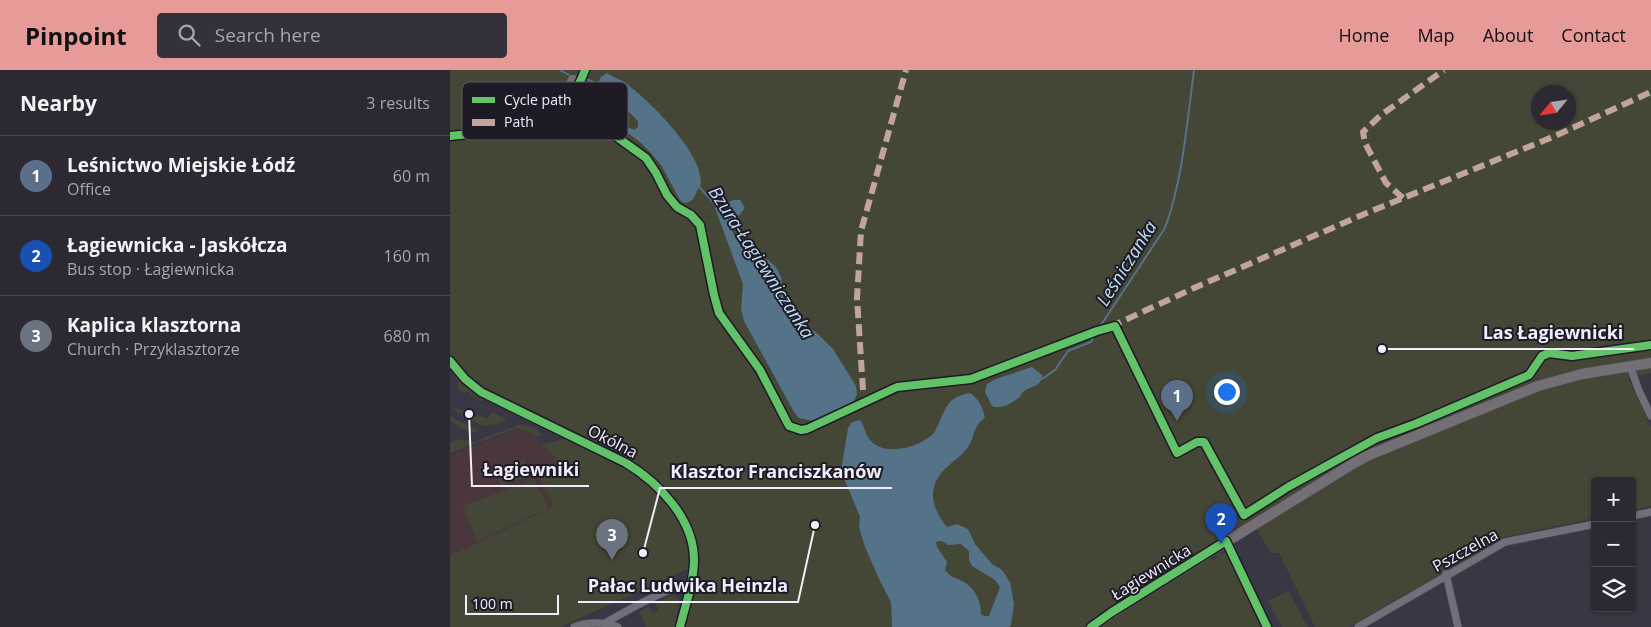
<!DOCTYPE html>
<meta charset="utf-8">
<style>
body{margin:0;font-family:"Open Sans",sans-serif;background:#34313b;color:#f1f3f6}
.controls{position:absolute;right:15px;bottom:15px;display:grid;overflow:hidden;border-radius:5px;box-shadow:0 1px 4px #0004}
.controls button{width:45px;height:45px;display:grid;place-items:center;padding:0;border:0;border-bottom:1px solid #48454e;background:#2c2933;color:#f1f3f6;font:25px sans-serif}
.compass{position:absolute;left:1081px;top:15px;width:45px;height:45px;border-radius:50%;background:#2c2933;box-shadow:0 1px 4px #0004;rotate:241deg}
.scale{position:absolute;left:15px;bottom:12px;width:94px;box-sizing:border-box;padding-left:5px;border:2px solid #f0edfc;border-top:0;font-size:14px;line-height:18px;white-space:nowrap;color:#f0edfc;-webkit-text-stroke:4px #1e1b26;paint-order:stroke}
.you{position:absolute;left:776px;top:321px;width:18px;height:18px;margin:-12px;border:4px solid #fff;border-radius:50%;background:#1a73e8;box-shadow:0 0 0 8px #1a73e833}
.badge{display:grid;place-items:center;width:32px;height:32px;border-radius:50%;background:#e69b98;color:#fff;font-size:16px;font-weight:700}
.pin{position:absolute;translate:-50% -41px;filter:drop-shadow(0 1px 2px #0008)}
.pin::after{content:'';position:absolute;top:26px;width:18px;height:15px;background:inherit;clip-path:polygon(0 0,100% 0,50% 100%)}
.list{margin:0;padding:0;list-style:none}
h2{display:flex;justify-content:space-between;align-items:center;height:65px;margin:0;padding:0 20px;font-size:21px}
h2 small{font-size:16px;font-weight:400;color:#a6a6ac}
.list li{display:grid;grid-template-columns:32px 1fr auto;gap:15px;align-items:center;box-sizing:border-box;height:80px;padding:0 20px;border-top:1px solid #48454e}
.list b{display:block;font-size:19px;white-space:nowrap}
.list p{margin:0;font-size:16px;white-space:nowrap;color:#a6a6ac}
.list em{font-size:16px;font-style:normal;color:#a6a6ac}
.icon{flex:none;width:28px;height:28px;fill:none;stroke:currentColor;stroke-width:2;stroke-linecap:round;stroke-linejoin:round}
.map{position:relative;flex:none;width:1201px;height:557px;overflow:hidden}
header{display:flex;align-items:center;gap:30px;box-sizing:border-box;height:70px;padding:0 25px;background:#e69b98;color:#111}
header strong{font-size:24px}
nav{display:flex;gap:28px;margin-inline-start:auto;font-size:18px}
.search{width:350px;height:45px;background:#34313b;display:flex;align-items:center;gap:12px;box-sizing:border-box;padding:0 18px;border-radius:5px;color:#a6a6ac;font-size:19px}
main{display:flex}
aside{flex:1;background:#2c2933}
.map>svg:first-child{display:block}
</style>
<header>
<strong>Pinpoint</strong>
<div class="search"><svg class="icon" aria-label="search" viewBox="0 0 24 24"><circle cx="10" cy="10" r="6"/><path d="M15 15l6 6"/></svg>Search here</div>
<nav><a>Home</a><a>Map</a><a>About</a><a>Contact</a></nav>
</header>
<main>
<aside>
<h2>Nearby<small>3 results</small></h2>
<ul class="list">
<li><span class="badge" style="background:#5c6f8a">1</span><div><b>Leśnictwo Miejskie Łódź</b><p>Office</p></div><em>60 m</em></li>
<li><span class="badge" style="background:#1a4fb4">2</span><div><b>Łagiewnicka - Jaskółcza</b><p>Bus stop · Łagiewnicka</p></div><em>160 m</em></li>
<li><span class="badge" style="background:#6b7280">3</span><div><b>Kaplica klasztorna</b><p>Church · Przyklasztorze</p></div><em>680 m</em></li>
</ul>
</aside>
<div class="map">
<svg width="1201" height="557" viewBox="0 0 1201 557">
<rect width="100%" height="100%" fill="#3a3744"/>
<polygon fill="#4a373c" points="68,359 87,368 91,375 113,393 105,437 0,557 0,385"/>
<g fill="#444636" fill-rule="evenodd">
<path d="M0,0H1201V303L1178,308L1201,357V436L1182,440V411H1145V448L1054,467L899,557H865L829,483H821L806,458L756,489L757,490L761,489L763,490L768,487L766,484L777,483L812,557H225L242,497L111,557H0V486L104,436L87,402L113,393L91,375L112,369H116L171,396L179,401L188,396L171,384L32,316C27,308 15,308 9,301C5,296 2,289 0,283ZM1088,22H1118V52H1088Z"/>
<polygon points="11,311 35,329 34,330 29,331 30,329 19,325 20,323 16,322 15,323 11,321 10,322 8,320 8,312"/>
<path d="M1,336L26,347L27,345L37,348L42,342L56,349V350C50,353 43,356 36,356C29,355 5,343 1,336Z"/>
<path d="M0,346L29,361C19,364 8,357 0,350Z"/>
<path d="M69,355C77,355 88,357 91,365L87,366L67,358L0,383V373L8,369L26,372L34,368Z"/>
<polygon points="75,390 80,405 51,416 46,400"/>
<polygon points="84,409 98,438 27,471 13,436"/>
<polygon points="838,521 858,557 832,557 818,531"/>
<polygon points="223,525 228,529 229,534 224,557 196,557 190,542 198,536 203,543 208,541 205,533"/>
</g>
<g fill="#547388" fill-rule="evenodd">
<path d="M157,3C162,6 168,9 174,12C198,29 250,80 251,111C251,114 249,118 247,121C244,128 242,133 234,133L230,130L211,95L200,82L190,72L160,50L146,33V16L151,7ZM179,42L188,51V57L184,60L173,55L169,48L172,43Z"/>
<polygon points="283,130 290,130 295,138 280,157 292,179 318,190 326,197 331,207 333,225 349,240 356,255 368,264 383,279 406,316 407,324 404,331 396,338 363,351 349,348 344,342 294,251 291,240 293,214 265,138 271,136"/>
<path d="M582,297L592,305C592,320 574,314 570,327C561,333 553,340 542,336L535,322L537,314L546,309Z"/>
<path d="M520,323C529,329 532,337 535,347C532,350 529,353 527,356C523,362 523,371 518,377C511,387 500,393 493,401C476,420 483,440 497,457L507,454L518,459L525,474L542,494L552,500L560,512L564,534L561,555L559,557H442L441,532L430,511L415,477L409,457L410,447L391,401L398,358L402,352L410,350C415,356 415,365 421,371C435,387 471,377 484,363C486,360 487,356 489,353C497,335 499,327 520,323ZM490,471L494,472L498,475L511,474L519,481V490L522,496L545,510L550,517L539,546H534L531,544C531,530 525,518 512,511C503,506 502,509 495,500L497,492L487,477L486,472Z"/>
</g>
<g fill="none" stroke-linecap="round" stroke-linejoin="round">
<g stroke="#547388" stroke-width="2">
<polyline points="110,0 119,5"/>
<polyline points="136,9 148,14"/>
<path d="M248,115C254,124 263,130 267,138"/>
<path d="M592,309L605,300L618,281L641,272L647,261L715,158C733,109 737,52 744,0"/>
</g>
<defs>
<g id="street">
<polyline points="1180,296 1189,321 1201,346"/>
<polyline points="1182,446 1201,442"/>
<polyline points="776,471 817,557"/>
<polyline points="996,504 1008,557"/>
<path d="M155,553C182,538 210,522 241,512"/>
<path d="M124,557C138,552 154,552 168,557"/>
<polyline points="908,557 1055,472 1145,454"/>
</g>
<g id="secondary">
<path d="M38,57C80,56 105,52 123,10"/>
<path d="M0,66C18,63 36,64 54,64C101,63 119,41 135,0"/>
<path d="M0,291L15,309L31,322L176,393C209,413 244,449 244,490C244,512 235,536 230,557"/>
<polyline points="641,557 677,533 904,393 919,385 1088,316 1132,304 1201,293"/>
</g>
</defs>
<use href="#street" stroke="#585560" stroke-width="8"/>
<use href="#secondary" stroke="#585560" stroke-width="11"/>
<use href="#street" stroke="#716f7a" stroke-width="7"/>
<use href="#secondary" stroke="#746e75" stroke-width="10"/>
<g stroke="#c0a59a" stroke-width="6" stroke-dasharray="12 6" stroke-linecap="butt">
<polyline points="953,128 936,113 915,73 913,62 931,45 994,0"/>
<polyline points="660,257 744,218 919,142 1105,66 1201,22"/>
<polyline points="413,320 407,228 411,161 456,0"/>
</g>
<defs>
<g id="cycleway">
<polyline points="114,29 196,88 206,103 217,125 227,137 241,145 250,155 264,225 269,243 310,300 339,356 351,360 357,359 447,317 521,309 647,261 665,256 727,383 747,372 754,372 794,445 838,417 927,368 965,354 1079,305 1092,286 1099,283 1122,286 1201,275"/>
<path d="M0,66C18,63 36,64 54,64C101,63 119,41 135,0"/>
<path d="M0,291L15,309L31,322L176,393C209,413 244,449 244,490C244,512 235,536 230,557"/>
<polyline points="641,557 662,542 776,471 817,557"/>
</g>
</defs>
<use href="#cycleway" stroke="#1e1b26" stroke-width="11"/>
<use href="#cycleway" stroke="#61c268" stroke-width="8"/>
</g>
<g text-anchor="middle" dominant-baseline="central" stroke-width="4" stroke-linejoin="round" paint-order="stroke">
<g font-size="16" fill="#f0edfc" stroke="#1e1b26">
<text transform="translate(163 371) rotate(27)">Okólna</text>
<text transform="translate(1015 480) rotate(-29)">Pszczelna</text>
<text transform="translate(701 502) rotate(-32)">Łagiewnicka</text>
</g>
<g font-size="18" font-style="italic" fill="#bde0f7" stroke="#1e1b26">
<text transform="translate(312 192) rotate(57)">Bzura-Łagiewniczanka</text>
<text transform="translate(676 193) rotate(-58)">Leśniczanka</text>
</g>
</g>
<rect x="12" y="12" width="166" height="58" rx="8" fill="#1e1b26" stroke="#5d5a66" stroke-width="1"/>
<rect x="22" y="27" width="23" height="6" fill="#61c268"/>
<rect x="22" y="49" width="23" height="7" fill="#c0a59a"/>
<g font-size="14" fill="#f0edfc">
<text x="54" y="35">Cycle path</text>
<text x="54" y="57">Path</text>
</g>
<path fill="none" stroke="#f0edfc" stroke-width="2" d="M932 279L1023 279H1184M19 344L22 416H139M193 483L210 418H442M365 455L348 532H128"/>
<g fill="#f0edfc" stroke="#1e1b26" stroke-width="2">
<circle cx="932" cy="279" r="5"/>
<circle cx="19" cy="344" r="5"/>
<circle cx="193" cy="483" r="5"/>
<circle cx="365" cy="455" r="5"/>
</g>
<g font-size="18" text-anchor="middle" font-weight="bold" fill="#f0edfc" stroke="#1e1b26" stroke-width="4" stroke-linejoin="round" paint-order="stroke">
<text x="1103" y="269">Las Łagiewnicki</text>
<text x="81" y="406">Łagiewniki</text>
<text x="326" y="408">Klasztor Franciszkanów</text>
<text x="238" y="522">Pałac Ludwika Heinzla</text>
</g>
</svg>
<div class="controls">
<button>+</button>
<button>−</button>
<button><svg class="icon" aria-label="layers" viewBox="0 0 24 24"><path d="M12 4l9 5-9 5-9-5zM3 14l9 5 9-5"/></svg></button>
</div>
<svg class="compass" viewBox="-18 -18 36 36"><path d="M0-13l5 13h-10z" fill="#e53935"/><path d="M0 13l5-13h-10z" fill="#a6a6ac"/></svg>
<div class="scale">100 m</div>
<div class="you"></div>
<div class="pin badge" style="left:727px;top:351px;background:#5c6f8a">1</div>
<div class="pin badge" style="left:771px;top:474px;background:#1a4fb4">2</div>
<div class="pin badge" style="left:162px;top:490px;background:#6b7280">3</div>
</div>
</main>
